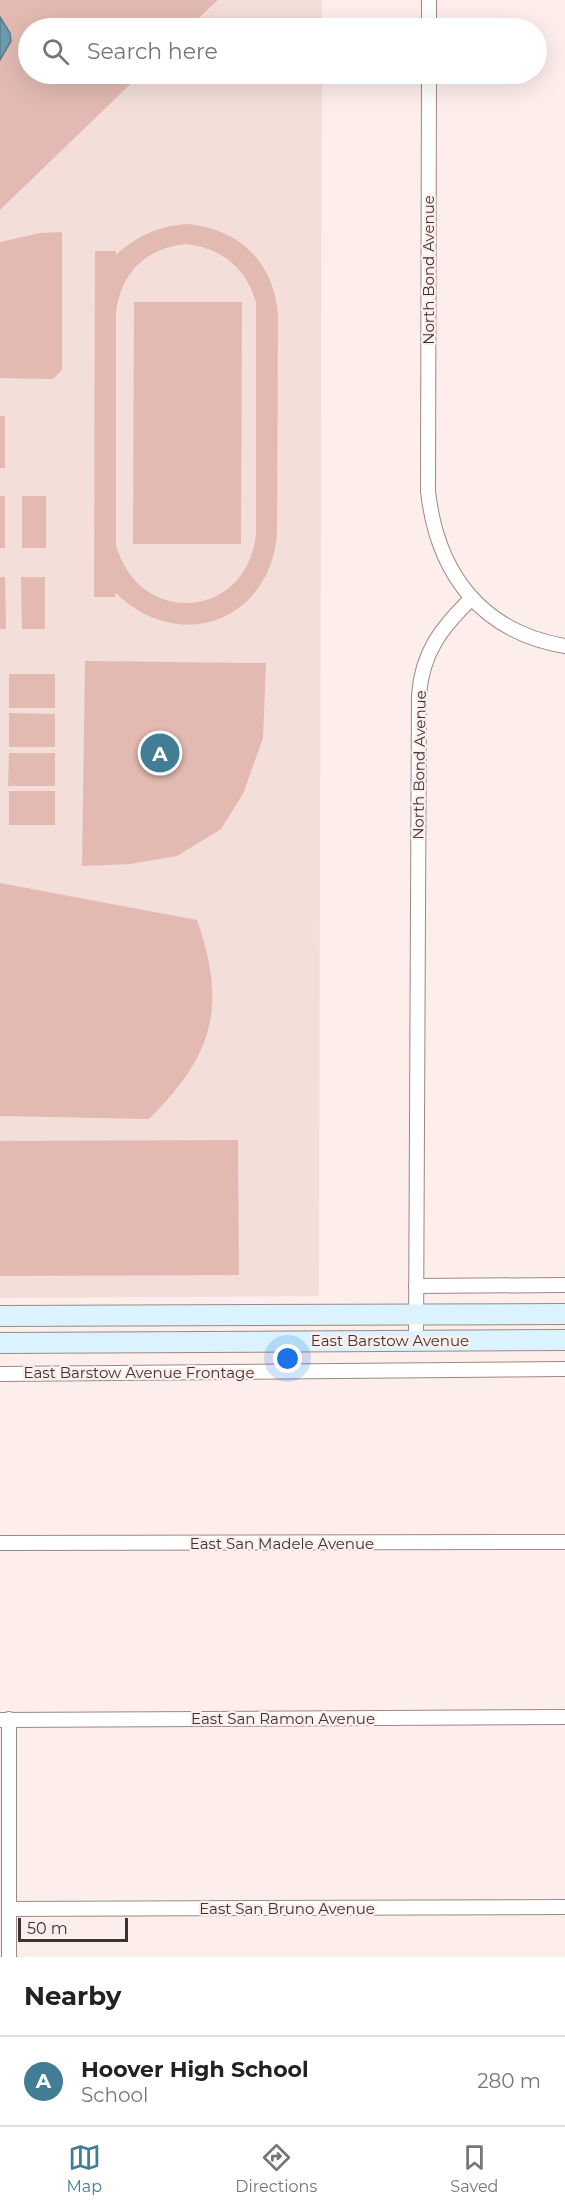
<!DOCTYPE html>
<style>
body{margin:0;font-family:Montserrat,sans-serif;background:#f6f6f6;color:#222}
.scale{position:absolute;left:18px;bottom:15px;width:110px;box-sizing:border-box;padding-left:6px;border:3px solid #3b3332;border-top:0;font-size:16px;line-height:21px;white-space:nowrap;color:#3b3332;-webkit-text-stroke:4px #fdeeeb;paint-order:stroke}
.you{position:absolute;left:288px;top:1359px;width:21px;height:21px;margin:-15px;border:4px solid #fff;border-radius:50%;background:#1a73e8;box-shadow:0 0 0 9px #1a73e833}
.badge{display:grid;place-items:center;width:39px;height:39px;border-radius:50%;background:#417d95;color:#fff;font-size:20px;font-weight:700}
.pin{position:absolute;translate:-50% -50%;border:3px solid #fff;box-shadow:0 2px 6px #0006}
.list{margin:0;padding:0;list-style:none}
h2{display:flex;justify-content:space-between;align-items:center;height:78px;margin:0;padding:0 24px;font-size:26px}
h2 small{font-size:20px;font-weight:400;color:#767676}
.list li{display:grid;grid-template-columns:39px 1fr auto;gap:18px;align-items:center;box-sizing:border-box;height:90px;padding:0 24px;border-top:2px solid #e0e0e0}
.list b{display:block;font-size:22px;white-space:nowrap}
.list p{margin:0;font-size:20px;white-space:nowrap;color:#767676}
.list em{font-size:20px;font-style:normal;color:#767676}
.icon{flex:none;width:33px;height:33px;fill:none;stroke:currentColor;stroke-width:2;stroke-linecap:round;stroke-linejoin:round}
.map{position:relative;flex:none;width:565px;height:1957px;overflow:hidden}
.search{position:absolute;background:#fff;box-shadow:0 6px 24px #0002;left:18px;right:18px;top:18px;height:66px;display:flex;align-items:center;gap:15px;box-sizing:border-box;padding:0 21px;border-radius:33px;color:#767676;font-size:22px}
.sheet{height:168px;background:#fff}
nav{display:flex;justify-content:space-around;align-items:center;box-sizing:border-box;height:84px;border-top:2px solid #e0e0e0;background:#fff;font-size:16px;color:#767676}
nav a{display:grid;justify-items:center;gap:3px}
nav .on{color:#417d95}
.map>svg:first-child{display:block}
</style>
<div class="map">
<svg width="565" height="1957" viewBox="0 0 565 1957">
<rect width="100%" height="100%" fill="#fdeeeb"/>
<g fill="#f3ded9">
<polygon points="218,0 322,0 322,28 188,28"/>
<polygon points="141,74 322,74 319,1296 0,1298 0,210"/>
</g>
<g fill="#e2bab1" fill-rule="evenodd">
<polygon points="0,0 218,0 188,28 28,28 28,74 141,74 0,210"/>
<path d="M186,224C239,228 274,262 278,315L277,535C269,622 178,654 116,593L115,597H94L95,251H116V255C137,236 158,226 186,224ZM186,244C222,248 246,268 256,302V534C247,620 139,628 116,545V314C120,273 146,248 186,244Z"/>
<polygon points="62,232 62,370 53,379 0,378 0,242 40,233"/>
<polygon points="134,302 242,302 241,544 133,544"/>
<rect x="0" y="416" width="5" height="52"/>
<rect x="0" y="496" width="5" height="52"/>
<rect x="22" y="496" width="24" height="52"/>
<polygon points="0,577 5,577 6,629 0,629"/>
<polygon points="21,577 45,577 45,629 22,629"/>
<polygon points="85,661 266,663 263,738 243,794 221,829 177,856 130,864 82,866"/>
<rect x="9" y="674" width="46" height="34"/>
<polygon points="9,713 55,714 55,747 9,747"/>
<polygon points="9,753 55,753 55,786 8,786"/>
<rect x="9" y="791" width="46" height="34"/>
<path d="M0,883L197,920C227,1007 214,1054 149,1119L0,1116Z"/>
<polygon points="238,1140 239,1275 0,1276 0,1141"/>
</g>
<polygon fill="#6a9cb1" stroke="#5c7c8b" stroke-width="1.5" points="0,17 10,33 11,41 0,60"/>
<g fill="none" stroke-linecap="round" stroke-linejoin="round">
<defs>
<g id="minor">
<polyline points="429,28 429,0"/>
<path d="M429,74L428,491C437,573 481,632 565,646"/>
<polyline points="416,1286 565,1285"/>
<path d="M416,1339L419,695C422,653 441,628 471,599"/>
<polyline points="0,1374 565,1369"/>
<polyline points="0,1543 565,1542"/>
<polyline points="9,1719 9,1957"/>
<polyline points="0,1720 565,1717"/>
<polyline points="9,1909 565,1907"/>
</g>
<g id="secondary">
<polyline points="0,1316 565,1314"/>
<polyline points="0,1343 565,1340"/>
</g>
</defs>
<use href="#minor" stroke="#9a8985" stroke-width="16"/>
<use href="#secondary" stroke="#9a8985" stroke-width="22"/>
<use href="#minor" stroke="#fff" stroke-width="14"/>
<use href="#secondary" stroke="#daf3fe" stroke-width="20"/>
</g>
<g text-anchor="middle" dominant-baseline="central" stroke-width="4.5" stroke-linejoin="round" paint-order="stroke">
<g font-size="15" fill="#3b3332" stroke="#fdeeeb">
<text transform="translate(428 270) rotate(-90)">North Bond Avenue</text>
<text transform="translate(419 765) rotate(-89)">North Bond Avenue</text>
<text x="390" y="1340">East Barstow Avenue</text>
<text x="139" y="1372">East Barstow Avenue Frontage</text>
<text x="282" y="1543">East San Madele Avenue</text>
<text x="283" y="1718">East San Ramon Avenue</text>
<text x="287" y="1908">East San Bruno Avenue</text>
</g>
</g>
</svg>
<div class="scale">50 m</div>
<div class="you"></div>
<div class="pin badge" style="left:160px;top:753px">A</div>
<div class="search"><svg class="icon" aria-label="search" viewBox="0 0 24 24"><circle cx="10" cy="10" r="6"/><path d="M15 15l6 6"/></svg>Search here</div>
</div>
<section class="sheet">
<h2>Nearby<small></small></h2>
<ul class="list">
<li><span class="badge">A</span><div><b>Hoover High School</b><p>School</p></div><em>280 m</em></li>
</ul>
</section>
<nav>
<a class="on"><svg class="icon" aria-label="map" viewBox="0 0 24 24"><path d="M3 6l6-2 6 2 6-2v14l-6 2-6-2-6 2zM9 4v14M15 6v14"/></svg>Map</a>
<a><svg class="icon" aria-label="directions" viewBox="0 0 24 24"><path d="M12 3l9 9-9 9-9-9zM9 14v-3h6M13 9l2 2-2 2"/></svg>Directions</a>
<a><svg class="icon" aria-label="saved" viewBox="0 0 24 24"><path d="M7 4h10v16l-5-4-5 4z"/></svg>Saved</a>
</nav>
